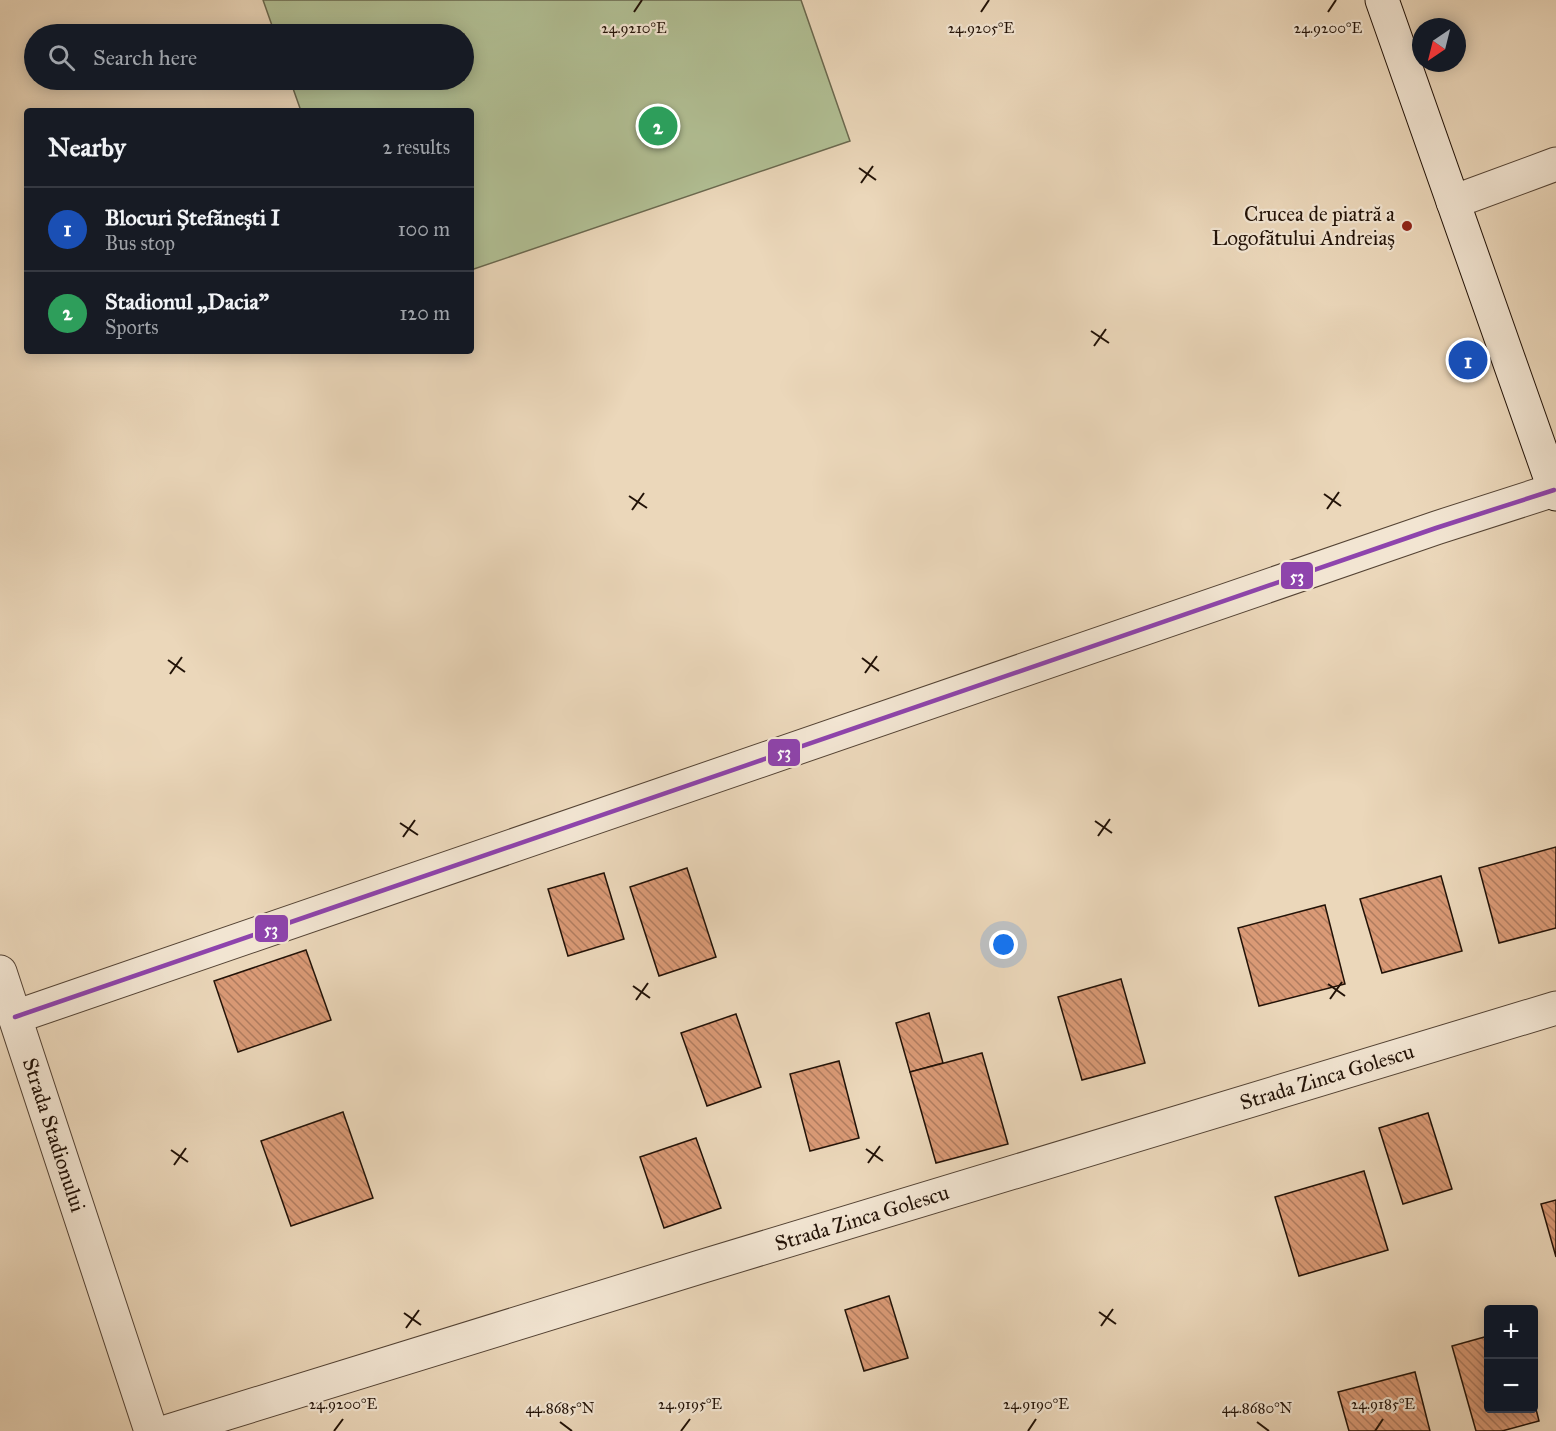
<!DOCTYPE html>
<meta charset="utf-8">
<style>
body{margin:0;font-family:"IM FELL Great Primer",serif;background:#242831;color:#f1f3f6}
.controls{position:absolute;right:18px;bottom:18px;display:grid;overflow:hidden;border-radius:6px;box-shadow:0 3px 15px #0003}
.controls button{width:54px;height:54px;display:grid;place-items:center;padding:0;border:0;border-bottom:2px solid #363941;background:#171b24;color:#f1f3f6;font:30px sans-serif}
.compass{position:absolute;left:1412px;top:18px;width:54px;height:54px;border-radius:50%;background:#171b24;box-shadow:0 3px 15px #0003;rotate:215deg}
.you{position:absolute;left:1004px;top:945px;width:21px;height:21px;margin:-15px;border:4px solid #fff;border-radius:50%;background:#1a73e8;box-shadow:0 0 0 9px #1a73e833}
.badge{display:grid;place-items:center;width:39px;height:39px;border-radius:50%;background:#b45309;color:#fff;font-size:20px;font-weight:700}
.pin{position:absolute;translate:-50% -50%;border:3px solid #fff;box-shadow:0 2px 6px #0006}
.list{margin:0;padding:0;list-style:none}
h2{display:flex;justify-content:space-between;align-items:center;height:78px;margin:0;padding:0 24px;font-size:26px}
h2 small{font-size:20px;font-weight:400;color:#9ea1a6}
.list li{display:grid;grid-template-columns:39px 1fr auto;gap:18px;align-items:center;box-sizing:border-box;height:84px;padding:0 24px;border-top:2px solid #363941}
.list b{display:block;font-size:22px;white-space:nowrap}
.list p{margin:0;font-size:20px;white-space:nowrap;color:#9ea1a6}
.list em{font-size:20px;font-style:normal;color:#9ea1a6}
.icon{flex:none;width:33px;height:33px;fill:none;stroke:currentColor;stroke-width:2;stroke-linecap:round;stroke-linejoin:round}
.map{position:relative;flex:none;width:1556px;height:1431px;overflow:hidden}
.search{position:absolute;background:#171b24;box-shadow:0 3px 15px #0003;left:24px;top:24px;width:450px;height:66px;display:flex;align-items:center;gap:15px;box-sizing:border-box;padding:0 21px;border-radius:33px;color:#9ea1a6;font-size:22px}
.panel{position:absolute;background:#171b24;box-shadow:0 3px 15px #0003;left:24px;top:108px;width:450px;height:246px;border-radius:6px}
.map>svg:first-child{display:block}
</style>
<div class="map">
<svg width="1556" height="1431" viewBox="0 0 1556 1431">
<defs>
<pattern id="building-back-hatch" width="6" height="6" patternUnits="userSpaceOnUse" patternTransform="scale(1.5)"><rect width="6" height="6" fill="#da9a76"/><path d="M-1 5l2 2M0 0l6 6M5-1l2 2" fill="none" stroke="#b07c5f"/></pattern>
</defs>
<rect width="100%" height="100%" fill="#ebd7ba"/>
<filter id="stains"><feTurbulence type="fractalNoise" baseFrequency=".00333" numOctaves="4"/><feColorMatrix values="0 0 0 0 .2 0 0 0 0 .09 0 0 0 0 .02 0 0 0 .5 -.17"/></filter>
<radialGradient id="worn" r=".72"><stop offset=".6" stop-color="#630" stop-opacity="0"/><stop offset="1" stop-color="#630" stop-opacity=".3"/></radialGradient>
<polygon fill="#b1bf94" stroke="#6a684e" stroke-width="1.5" points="263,0 801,0 850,141 471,270 471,111 301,111 290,80 464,80 464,34 275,34"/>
<g fill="url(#building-back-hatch)" stroke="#221207" stroke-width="1.5">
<polygon points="1556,847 1556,928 1499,943 1479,868"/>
<polygon points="687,868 716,957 659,976 630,887"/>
<polygon points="604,873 624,939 568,956 548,889"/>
<polygon points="1441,876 1462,951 1382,973 1360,899"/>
<polygon points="1325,905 1345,984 1259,1006 1238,928"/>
<polygon points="306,950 331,1020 238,1052 214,981"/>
<polygon points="1121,979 1145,1063 1082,1080 1058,997"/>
<polygon points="929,1013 943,1063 910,1072 896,1023"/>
<polygon points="736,1014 761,1087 707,1106 681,1033"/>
<polygon points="982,1053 1008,1144 936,1163 910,1072"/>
<polygon points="839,1061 859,1138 810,1151 790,1074"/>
<polygon points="343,1112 373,1198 291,1226 261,1141"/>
<polygon points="1428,1113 1452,1189 1403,1204 1379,1128"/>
<polygon points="696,1138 721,1208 664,1228 640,1157"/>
<polygon points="1364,1171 1388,1250 1299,1276 1275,1197"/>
<polygon points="1556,1200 1556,1257 1541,1204"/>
<polygon points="889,1296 908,1358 864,1371 845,1310"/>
<polygon points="1488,1336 1488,1408 1534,1408 1534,1401 1539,1421 1502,1431 1476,1431 1452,1346"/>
<polygon points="1415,1372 1430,1431 1349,1431 1338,1392"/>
</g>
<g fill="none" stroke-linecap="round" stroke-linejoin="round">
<defs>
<g id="street">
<polyline points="1453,202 1556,164"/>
<polyline points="0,972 151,1431"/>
<polyline points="15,1017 1436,528 1554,490"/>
<polyline points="169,1431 700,1267 1556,1008"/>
</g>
<polyline id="secondary" points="1382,0 1556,494"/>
</defs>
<use href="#street" stroke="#544334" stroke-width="35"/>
<use href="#secondary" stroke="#221207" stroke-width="35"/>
<use href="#street" stroke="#f2e5d2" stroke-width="33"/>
<use href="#secondary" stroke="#f2e5d2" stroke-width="33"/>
<defs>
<polyline id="bus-1" points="15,1017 1436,528 1554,490"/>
</defs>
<use href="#bus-1" stroke="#f2e5d2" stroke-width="9"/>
<use href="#bus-1" stroke="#8e44ad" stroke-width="4.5"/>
</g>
<path fill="none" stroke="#221207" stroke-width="2" d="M634,12L642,0M981,12L989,0M1328,12L1336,0M859,168L876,180M861,183L873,166M1091,331L1109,343M1094,346L1106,329M1324,494L1341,506M629,496L647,508M1327,509L1339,492M632,510L644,493M862,658L879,671M168,660L185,672M865,673L877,656M170,674L182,657M1095,821L1112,833M400,823L418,835M1098,836L1110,819M403,837L415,820M1328,984L1345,996M633,986L650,998M1330,999L1342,982M636,1000L648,983M866,1149L883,1161M171,1150L188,1162M868,1163L880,1146M174,1165L186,1148M1099,1312L1116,1324M404,1313L421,1325M1101,1326L1113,1309M406,1328L419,1310M560,1422L572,1431M1257,1422L1269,1431M334,1431L343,1419M681,1431L690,1419M1028,1431L1036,1419M1375,1431L1383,1419"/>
<circle fill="#8f2418" stroke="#f2e5d2" stroke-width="2" cx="1407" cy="226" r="6"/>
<g text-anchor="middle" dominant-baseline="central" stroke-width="4.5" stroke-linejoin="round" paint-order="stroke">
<g font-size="21" fill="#221207" stroke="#f2e5d2" text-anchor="end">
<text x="1395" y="214">Crucea de piatră a<tspan x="1395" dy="24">Logofătului Andreiaș</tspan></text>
</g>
<g font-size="21" fill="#221207" stroke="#f2e5d2">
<text transform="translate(1327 1077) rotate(-17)">Strada Zinca Golescu</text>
<text transform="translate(54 1135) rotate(72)">Strada Stadionului</text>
<text transform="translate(862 1218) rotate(-17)">Strada Zinca Golescu</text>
</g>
</g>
<g font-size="15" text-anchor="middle" fill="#221207" stroke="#f2e5d2" stroke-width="4.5" stroke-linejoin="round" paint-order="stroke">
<text x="634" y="33">24.9210°E</text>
<text x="981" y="33">24.9205°E</text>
<text x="1328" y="33">24.9200°E</text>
<text x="343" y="1409">24.9200°E</text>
<text x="690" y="1409">24.9195°E</text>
<text x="1036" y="1409">24.9190°E</text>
<text x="1383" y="1409">24.9185°E</text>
<text x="560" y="1413">44.8685°N</text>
<text x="1257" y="1413">44.8680°N</text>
</g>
<g stroke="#f2e5d2" stroke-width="2">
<rect x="1280" y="561" width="34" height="29" rx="6" fill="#8e44ad"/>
<rect x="767" y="738" width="34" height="29" rx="6" fill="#8e44ad"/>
<rect x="254" y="914" width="35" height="29" rx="6" fill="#8e44ad"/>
</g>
<g font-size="16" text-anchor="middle" font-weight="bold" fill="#fff">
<text x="1297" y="582">53</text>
<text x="784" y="758">53</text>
<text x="271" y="935">53</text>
</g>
<rect width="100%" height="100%" filter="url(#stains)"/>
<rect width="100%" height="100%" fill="url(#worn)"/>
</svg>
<div class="controls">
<button>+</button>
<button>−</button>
</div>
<svg class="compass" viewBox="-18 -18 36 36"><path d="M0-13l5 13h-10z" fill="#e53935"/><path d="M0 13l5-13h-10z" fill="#9ea1a6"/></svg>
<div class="you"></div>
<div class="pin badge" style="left:1468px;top:360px;background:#1a4fb4">1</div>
<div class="pin badge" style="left:658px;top:126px;background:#2e9e5b">2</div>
<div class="search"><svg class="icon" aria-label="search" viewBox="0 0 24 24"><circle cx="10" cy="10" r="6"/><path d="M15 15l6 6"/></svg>Search here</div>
<section class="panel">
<h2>Nearby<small>2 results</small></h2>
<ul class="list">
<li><span class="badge" style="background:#1a4fb4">1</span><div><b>Blocuri Ștefănești I</b><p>Bus stop</p></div><em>100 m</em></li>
<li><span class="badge" style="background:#2e9e5b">2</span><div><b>Stadionul „Dacia”</b><p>Sports</p></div><em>120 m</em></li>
</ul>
</section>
</div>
